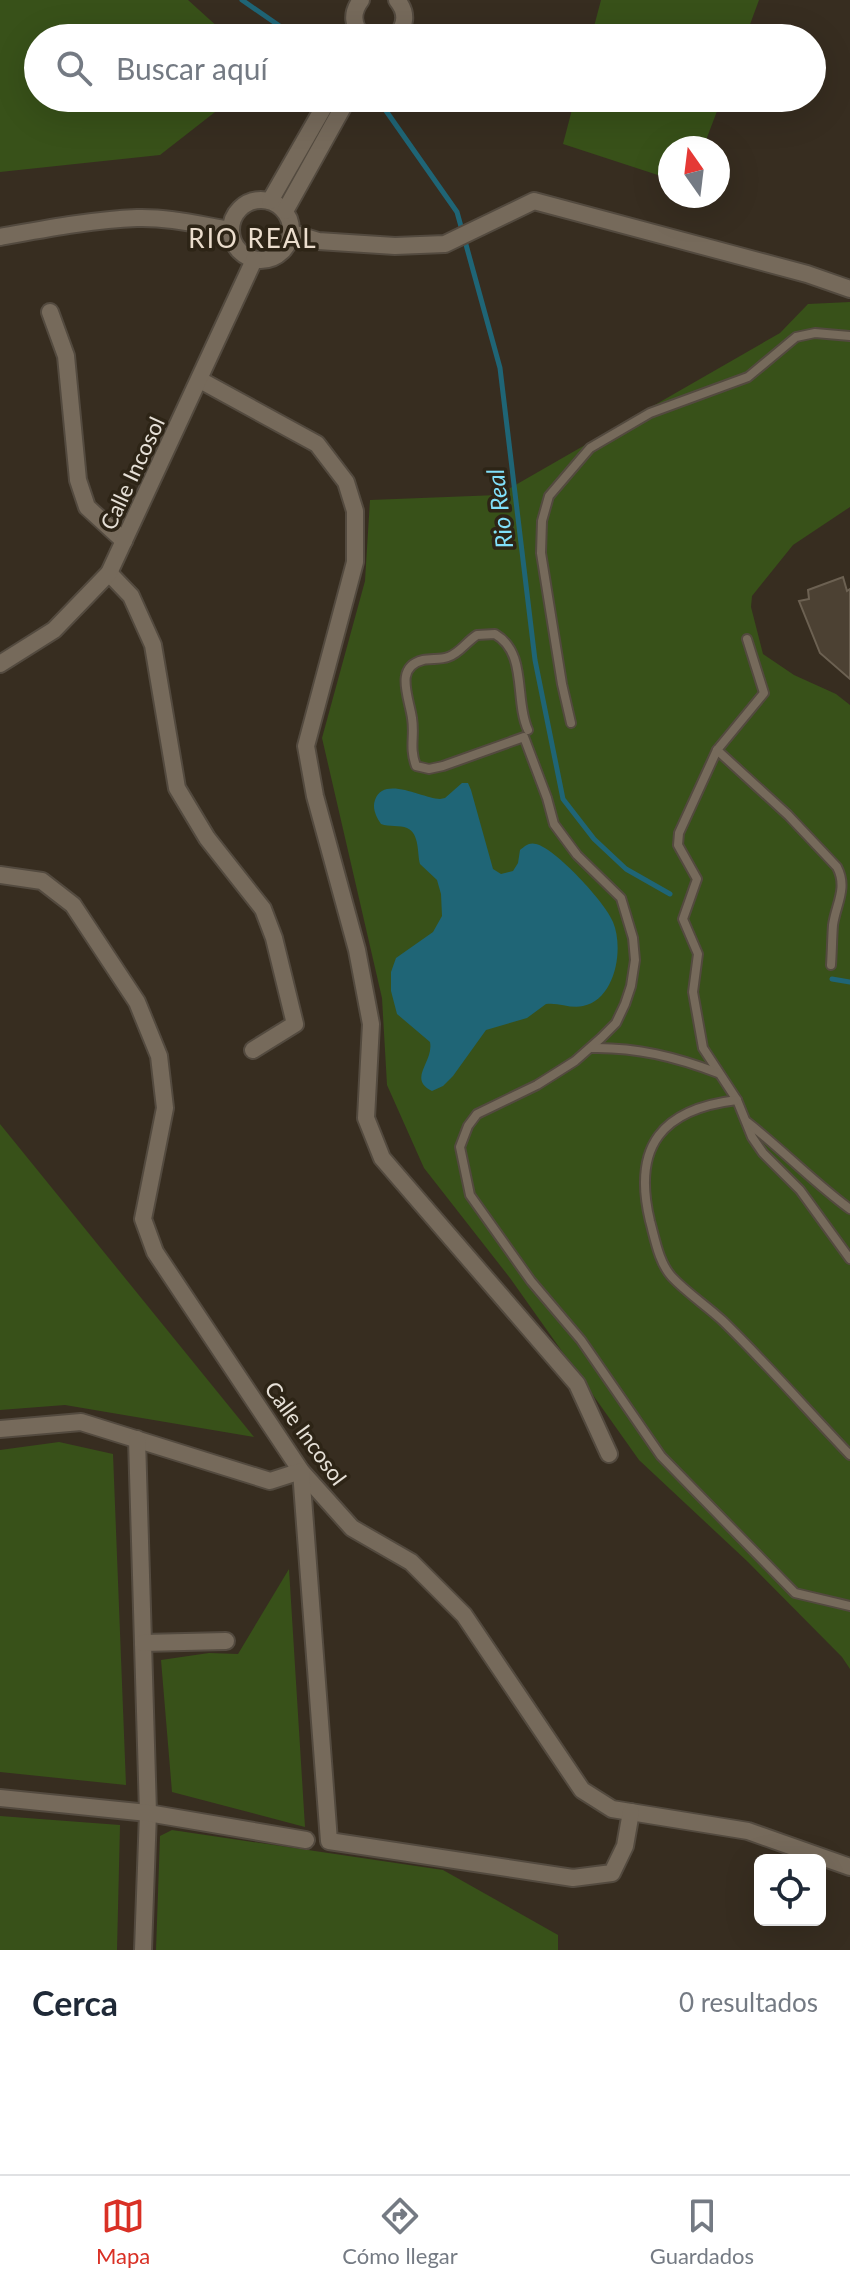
<!DOCTYPE html>
<html lang="es">
<meta charset="utf-8">
<style>
body{margin:0;font-family:Lato,sans-serif;background:#f2f2f3;color:#1f2937}
.controls{position:absolute;right:24px;bottom:24px;display:grid;overflow:hidden;border-radius:12px;box-shadow:0 8px 32px #0002}
.controls button{width:72px;height:72px;display:grid;place-items:center;padding:0;border:0;border-bottom:2px solid #e0e1e3;background:#fff;color:#1f2937;font:40px sans-serif}
.compass{position:absolute;left:658px;top:136px;width:72px;height:72px;border-radius:50%;background:#fff;box-shadow:0 8px 32px #0002;rotate:346deg}
.list{margin:0;padding:0;list-style:none}
h2{display:flex;justify-content:space-between;align-items:center;height:104px;margin:0;padding:0 32px;font-size:34px}
h2 small{font-size:26px;font-weight:400;color:#747a83}
.icon{flex:none;width:44px;height:44px;fill:none;stroke:currentColor;stroke-width:2;stroke-linecap:round;stroke-linejoin:round}
.map{position:relative;flex:none;width:850px;height:1950px;overflow:hidden}
.search{position:absolute;background:#fff;box-shadow:0 8px 32px #0002;left:24px;right:24px;top:24px;height:88px;display:flex;align-items:center;gap:20px;box-sizing:border-box;padding:0 28px;border-radius:44px;color:#747a83;font-size:30px}
.sheet{height:224px;background:#fff}
nav{display:flex;justify-content:space-around;align-items:center;box-sizing:border-box;height:112px;border-top:2px solid #e0e1e3;background:#fff;font-size:22px;color:#747a83}
nav a{display:grid;justify-items:center;gap:4px}
nav .on{color:#d93025}
.map>svg:first-child{display:block}
</style>
<div class="map">
<svg width="850" height="1950" viewBox="0 0 850 1950">
<rect width="100%" height="100%" fill="#372d20"/>
<g fill="#385119">
<polygon points="0,0 188,0 230,38 38,38 38,98 233,98 160,155 0,172"/>
<polygon points="601,0 759,0 745,38 591,38"/>
<polygon points="575,98 722,98 703,148 670,148 670,179 563,144"/>
<polygon points="850,302 850,507 793,545 752,596 751,607 763,654 794,675 836,694 850,705 850,1669 842,1657 748,1562 639,1460 510,1278 424,1168 387,1085 382,998 322,738 365,581 370,500 498,495 780,333 808,304"/>
<polygon points="0,1124 254,1437 65,1405 0,1410"/>
<polygon points="59,1442 113,1454 126,1785 0,1772 0,1450"/>
<polygon points="289,1569 305,1827 172,1792 161,1660 209,1653 238,1654"/>
<polygon points="0,1816 120,1825 117,1950 0,1950"/>
<polygon points="172,1830 443,1870 558,1935 558,1950 156,1950 160,1836"/>
</g>
<path fill="#1f6576" d="M462,783H468L471,790L493,869L501,874L513,871L518,863L520,850C525,846 529,842 536,844C555,848 606,903 613,922C624,948 616,999 583,1006C571,1009 558,1002 546,1004L527,1018L486,1030L453,1076L443,1086L432,1091C407,1079 434,1062 430,1042L397,1014L391,991V972L396,958L433,932L442,916L441,894L437,880L420,864C417,853 420,834 407,828C400,825 389,827 381,824C376,817 372,808 375,800C384,775 423,799 440,799L445,798Z"/>
<g fill="none" stroke-linecap="round" stroke-linejoin="round">
<g stroke="#1f6576" stroke-width="5">
<polyline points="242,0 297,38"/>
<polyline points="325,38 326,36"/>
<polyline points="377,98 457,212 500,368 535,660 563,799 594,839 626,869 670,894"/>
<polyline points="832,979 850,982"/>
</g>
</g>
<polygon fill="#4c4133" stroke="#6c6152" stroke-width="2" points="843,577 847,591 850,589 850,679 820,653 799,601 809,599 808,590"/>
<g fill="none" stroke-linecap="round" stroke-linejoin="round">
<defs>
<g id="service">
<path d="M747,639L764,693L717,750L788,815L837,867C848,888 836,904 833,925C832,938 832,951 831,965"/>
<polyline points="571,723 562,684 541,553 542,521 549,496 590,448 650,413 748,377 796,337 815,333 850,336"/>
<path d="M528,730C514,700 528,653 495,634L477,635C467,641 459,654 448,657C440,660 431,658 423,660C394,667 409,697 412,718C415,736 409,747 416,766L429,769L443,766L524,737L547,798L554,824L577,855L621,898L633,938L635,960L631,986L625,1004L616,1023L601,1038L575,1061L537,1085L477,1114L468,1126L460,1147L470,1195L531,1281L581,1340L661,1456L795,1593L850,1606"/>
<polyline points="717,750 679,833 678,845 697,879 683,919 698,954 693,992 703,1048 737,1100 752,1137 763,1153 800,1190 850,1259"/>
<path d="M591,1048C636,1047 676,1057 718,1073"/>
<path d="M737,1100C662,1109 632,1146 650,1221C655,1239 659,1263 672,1277C687,1293 707,1306 723,1321C767,1364 808,1411 850,1455"/>
<path d="M747,1122C783,1150 813,1182 850,1209"/>
</g>
<g id="minor">
<path d="M361,0C351,13 352,26 364,38"/>
<path d="M394,38C406,27 408,13 397,0"/>
<circle cx="261" cy="230" r="30"/>
<polyline points="270,201 329,98"/>
<polyline points="285,211 348,98"/>
<polyline points="292,233 318,241 395,246 445,244 534,201 807,274 850,289"/>
<path d="M0,237C45,229 91,220 137,218C168,217 200,225 230,230"/>
<polyline points="50,312 66,356 78,480 87,507 124,541"/>
<polyline points="200,380 317,444 346,482 355,511 355,562 306,746 315,796 357,950 371,1024 366,1118 382,1158 577,1384 609,1454"/>
<polyline points="109,573 131,596 153,645 177,788 207,838 263,909 274,938 295,1024 253,1050"/>
<polyline points="0,664 54,630 109,573 254,260"/>
<polyline points="0,875 42,881 73,905 137,1002 159,1056 165,1108 143,1219 155,1252 301,1471 352,1528 411,1562 464,1615 582,1790 612,1809 748,1831 850,1867"/>
<polyline points="0,1429 81,1422 270,1481 301,1471 329,1841 573,1878 612,1873 625,1846 631,1812"/>
<polyline points="137,1439 148,1813 143,1950"/>
<polyline points="143,1643 226,1641"/>
<polyline points="0,1798 148,1813 306,1840"/>
</g>
</defs>
<use href="#service" stroke="#534a3f" stroke-width="12"/>
<use href="#minor" stroke="#534a3f" stroke-width="20"/>
<use href="#service" stroke="#766a5b" stroke-width="8"/>
<use href="#minor" stroke="#766a5b" stroke-width="16"/>
</g>
<g text-anchor="middle" dominant-baseline="central" stroke-width="7" stroke-linejoin="round" paint-order="stroke">
<g font-size="22" fill="#e6e0d7" stroke="#2d2416">
<text transform="translate(132 473) rotate(-65)">Calle Incosol</text>
<text transform="translate(306 1433) rotate(54)">Calle Incosol</text>
</g>
<g font-size="24" font-style="italic" fill="#81dff9" stroke="#2d2416">
<text transform="translate(499 509) rotate(-97)">Rio Real</text>
</g>
<g font-size="26" letter-spacing="2" fill="#ebddcd" stroke="#2d2416">
<text x="253" y="238">RIO REAL</text>
</g>
</g>
</svg>
<div class="controls">
<button><svg class="icon" aria-label="locate" viewBox="0 0 24 24"><circle cx="12" cy="12" r="6"/><path d="M12 2v4M12 18v4M2 12h4M18 12h4"/></svg></button>
</div>
<svg class="compass" viewBox="-18 -18 36 36"><path d="M0-13l5 13h-10z" fill="#e53935"/><path d="M0 13l5-13h-10z" fill="#747a83"/></svg>
<div class="search"><svg class="icon" aria-label="search" viewBox="0 0 24 24"><circle cx="10" cy="10" r="6"/><path d="M15 15l6 6"/></svg>Buscar aquí</div>
</div>
<section class="sheet">
<h2>Cerca<small>0 resultados</small></h2>
<ul class="list">
</ul>
</section>
<nav>
<a class="on"><svg class="icon" aria-label="map" viewBox="0 0 24 24"><path d="M3 6l6-2 6 2 6-2v14l-6 2-6-2-6 2zM9 4v14M15 6v14"/></svg>Mapa</a>
<a><svg class="icon" aria-label="directions" viewBox="0 0 24 24"><path d="M12 3l9 9-9 9-9-9zM9 14v-3h6M13 9l2 2-2 2"/></svg>Cómo llegar</a>
<a><svg class="icon" aria-label="saved" viewBox="0 0 24 24"><path d="M7 4h10v16l-5-4-5 4z"/></svg>Guardados</a>
</nav>
